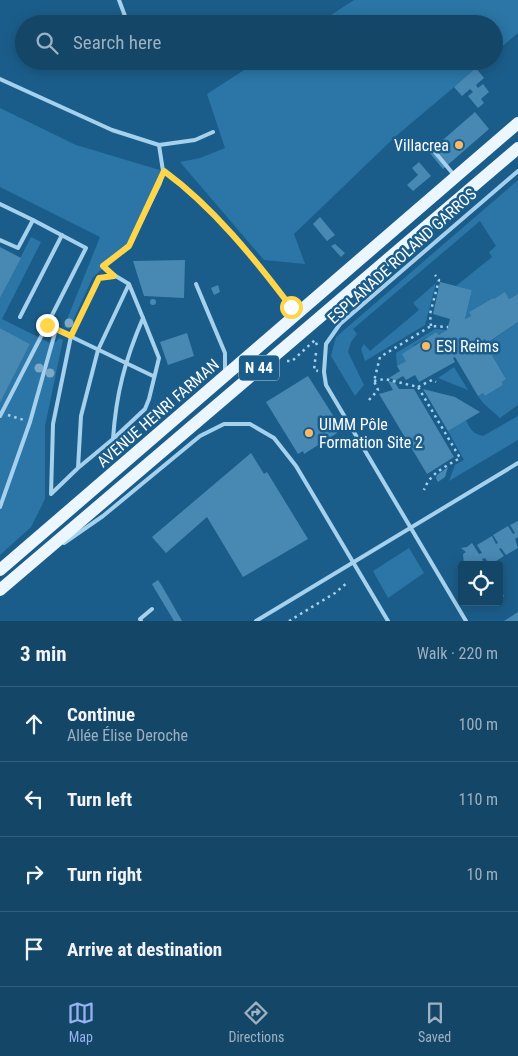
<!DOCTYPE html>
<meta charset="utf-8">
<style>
body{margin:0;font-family:"Roboto Condensed",sans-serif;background:#215071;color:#f1f3f6}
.controls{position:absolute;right:15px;bottom:15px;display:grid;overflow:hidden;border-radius:5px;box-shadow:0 2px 12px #0003}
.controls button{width:45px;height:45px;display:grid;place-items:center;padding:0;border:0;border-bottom:1px solid #335e7c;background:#144668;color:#f1f3f6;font:25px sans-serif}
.stop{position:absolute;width:15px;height:15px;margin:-11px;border:4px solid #ffd54a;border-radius:50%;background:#fff}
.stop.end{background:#ffd54a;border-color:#fff;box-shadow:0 1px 5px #0008}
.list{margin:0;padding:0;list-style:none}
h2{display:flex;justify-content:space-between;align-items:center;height:65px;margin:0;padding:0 20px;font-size:21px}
h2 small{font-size:16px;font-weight:400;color:#9db1c0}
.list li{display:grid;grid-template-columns:32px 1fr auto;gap:15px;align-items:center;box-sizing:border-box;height:75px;padding:0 20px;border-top:1px solid #335e7c}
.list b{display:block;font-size:19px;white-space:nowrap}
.list p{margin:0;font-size:16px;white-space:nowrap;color:#9db1c0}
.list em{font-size:16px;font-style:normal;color:#9db1c0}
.icon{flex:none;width:28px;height:28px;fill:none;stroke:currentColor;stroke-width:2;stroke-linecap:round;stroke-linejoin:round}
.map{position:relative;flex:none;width:518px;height:621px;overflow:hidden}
.search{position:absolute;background:#144668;box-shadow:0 2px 12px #0003;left:15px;right:15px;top:15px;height:55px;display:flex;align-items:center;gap:12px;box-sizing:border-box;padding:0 18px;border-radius:28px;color:#9db1c0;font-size:19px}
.sheet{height:365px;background:#144668}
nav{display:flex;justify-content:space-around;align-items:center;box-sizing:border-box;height:70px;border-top:1px solid #335e7c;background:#144668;font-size:14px;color:#9db1c0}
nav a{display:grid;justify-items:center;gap:2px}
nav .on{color:#95b2f1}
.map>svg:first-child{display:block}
</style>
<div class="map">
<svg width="518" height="621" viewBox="0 0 518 621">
<rect width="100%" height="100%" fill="#1b5d8a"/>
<g fill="#2b76a6">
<polygon points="354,0 518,0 518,33 494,53 494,24 317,24"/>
<polygon points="258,61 485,61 396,136 294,234 305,264 264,260 180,162 200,158 225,148 207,94"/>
<polygon points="0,108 76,145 163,171 129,246 93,277 69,329 64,327 100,237 0,187"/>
<polygon points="518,180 518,294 509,299 505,293 494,299 493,298 469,312 471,316 465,319 472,290 456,286 492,257 489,252 496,246 480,221 353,329 357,334 351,342 348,352 364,385 355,396 331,356 336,337"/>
<polygon points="31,237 41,242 2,319 50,343 56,342 59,338 63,340 45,426 45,499 31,527 0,555 0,403 30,344 0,328 0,298"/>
<polygon points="436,283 425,325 365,361 361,349 364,344 370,351 419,310 413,303"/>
<polygon points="518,322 518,405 500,418 483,403 478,396 483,393 485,396 503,385 502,382 506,379 483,340 485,339 488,343"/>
<polygon points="435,329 447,330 439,335 436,332 414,345 406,361 397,366 396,353"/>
<polygon points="454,367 468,390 438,378"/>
<path d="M518,416V440L449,481L455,465L464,460L448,431L466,420C470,429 473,434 483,436Z"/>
<polygon points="409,548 424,573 388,598 373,571"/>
</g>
<g fill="#4889b4">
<polygon points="476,68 484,78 476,85 478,88 483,84 489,92 481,99 484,103 478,108 468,96 473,92 470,89 462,96 454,87"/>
<polygon points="475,112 489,129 443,169 429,152"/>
<polygon points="419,162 431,176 413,191 407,185 418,175 412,168"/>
<polygon points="320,217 335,235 327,241 313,224"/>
<polygon points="335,244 345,253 341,257 331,246"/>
<polygon points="0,247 21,258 0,298"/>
<polygon points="185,260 184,298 144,296 133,261"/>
<polygon points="440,282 472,290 465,319 471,316 469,312 493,298 494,299 505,292 509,299 518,294 518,322 487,343 485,339 483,340 506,379 502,382 503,385 485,396 483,393 478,396 455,357 453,358 455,362 419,382 415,375 406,380 403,376 396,380 395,383 399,389 414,389 454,457 427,474 379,394 393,390 388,381 392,382 393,379 389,378 400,371 397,366 406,361 402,354 436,332 439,335 447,330 450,319 433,314"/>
<polygon points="218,285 220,292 214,295 211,288"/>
<circle cx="153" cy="302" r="3"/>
<polygon points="0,328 30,344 0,403"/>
<polygon points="187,333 194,356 168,365 160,342"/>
<polygon points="308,376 341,428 336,431 337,433 304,454 303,451 298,454 266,402"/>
<polygon points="423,389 455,397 480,412 448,431"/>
<polygon points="251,453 264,474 267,472 308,539 243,577 207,517 166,553 152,537"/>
<polygon points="448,467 445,477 438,482 436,478 437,475"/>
<polygon points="518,521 518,537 515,539 518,548 506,555 501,548 499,549 504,556 490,565 485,558 482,559 485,565 464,565 463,554 466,552 461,548 467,547 472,543 479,554 482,553 477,545 492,536 496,544 498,543 493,535 508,526 513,534 515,533 510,525"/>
<polygon points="158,580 162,586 182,621 174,621 156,591 152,584"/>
<polygon points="499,588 504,596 499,599"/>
<polygon points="518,612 518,621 504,621"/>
</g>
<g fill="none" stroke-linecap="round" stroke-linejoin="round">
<g stroke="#a5d1ed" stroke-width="2.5" stroke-dasharray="2.5 4" stroke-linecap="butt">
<path d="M170,176C212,206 258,263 290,305"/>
<polyline points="431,326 430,314 439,280 435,275"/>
<polyline points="316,353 314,370 318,371"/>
<polyline points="287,361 292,361 315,340 317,345"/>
<path d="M374,381L385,379L418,387L460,458C445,467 430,473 424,490"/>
<polyline points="418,387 432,380 436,382"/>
<polyline points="369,400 378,390 374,381 380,357 431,326 448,327"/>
<polyline points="8,415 24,420"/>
<polyline points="289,621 335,593 348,582"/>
</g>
<g stroke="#a5d1ed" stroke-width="4">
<polyline points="119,0 128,24"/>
<polyline points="0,79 112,130 159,145 195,140 213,132"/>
<polyline points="430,146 454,175"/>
<polyline points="0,204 33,220 18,248 0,240"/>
<polyline points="33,220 86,248 47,325 153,376"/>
<polyline points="114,275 103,266 129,246 160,183 163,171 159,145"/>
<polyline points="196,284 225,353 225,371"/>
<polyline points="20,317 62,235"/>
<polyline points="0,416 47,325"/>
<polyline points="113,439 145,409 149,399 159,358 143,318"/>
<path d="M78,468L81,416L98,350L129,284L114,275L99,278L71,336L53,424L51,494L78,468L113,439C116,394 125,360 143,318L129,284"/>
<polyline points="0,507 30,422 56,329"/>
<polyline points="64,543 103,516 200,436 224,424 250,424 274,438 296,466 388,621"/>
<polyline points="141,621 140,619 152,609"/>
<polyline points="256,621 518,463"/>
<polyline points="466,621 326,385 324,372 326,344 340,324 518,171"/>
</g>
<g stroke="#ebf6ff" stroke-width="12">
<polyline points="0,570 518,123"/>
<polyline points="0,590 518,148"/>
</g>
</g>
<g fill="#7ca9c7">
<circle cx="69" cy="323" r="4.5"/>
<circle cx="39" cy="368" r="4.5"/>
<circle cx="50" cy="373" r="4.5"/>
</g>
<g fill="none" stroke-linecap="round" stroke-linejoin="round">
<path stroke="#ffd54a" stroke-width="6" d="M47,325L71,336L99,278L114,276L103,266L129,246L164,171C213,207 254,258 291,307"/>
</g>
<g fill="#feb962" stroke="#1b5d8a" stroke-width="2">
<circle cx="459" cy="145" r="5"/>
<circle cx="426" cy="346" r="5"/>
<circle cx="309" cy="433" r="5"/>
</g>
<g text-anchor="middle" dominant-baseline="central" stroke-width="5" stroke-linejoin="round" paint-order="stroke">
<rect fill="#1b5d8a" stroke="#bbcedc" stroke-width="1" x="239" y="355.5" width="40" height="25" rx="4"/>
<g font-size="15" font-weight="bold" fill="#fff">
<text x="259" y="368">N 44</text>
</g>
<g font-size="16" fill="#fff" stroke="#1b5d8a" text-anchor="start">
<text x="449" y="145" text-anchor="end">Villacrea</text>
<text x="436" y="346">ESI Reims</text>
<text x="319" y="424">UIMM Pôle<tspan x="319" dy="18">Formation Site 2</tspan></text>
</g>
<g font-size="16" fill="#fff" stroke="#1b5d8a">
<text transform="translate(402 256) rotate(-42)">ESPLANADE ROLAND GARROS</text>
<text transform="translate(158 413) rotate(-41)">AVENUE HENRI FARMAN</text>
</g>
</g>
</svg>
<div class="controls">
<button><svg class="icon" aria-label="locate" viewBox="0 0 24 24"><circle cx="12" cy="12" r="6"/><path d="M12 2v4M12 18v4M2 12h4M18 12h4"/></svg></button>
</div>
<div class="stop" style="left:291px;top:307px"></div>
<div class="stop end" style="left:47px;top:325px"></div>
<div class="search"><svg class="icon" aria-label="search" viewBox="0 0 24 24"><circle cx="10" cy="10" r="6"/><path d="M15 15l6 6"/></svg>Search here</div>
</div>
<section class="sheet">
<h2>3 min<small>Walk · 220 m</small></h2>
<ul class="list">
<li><svg class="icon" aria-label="ahead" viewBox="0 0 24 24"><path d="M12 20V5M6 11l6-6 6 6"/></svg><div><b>Continue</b><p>Allée Élise Deroche</p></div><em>100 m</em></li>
<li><svg class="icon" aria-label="left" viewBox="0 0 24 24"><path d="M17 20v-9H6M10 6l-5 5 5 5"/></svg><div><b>Turn left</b></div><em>110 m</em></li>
<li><svg class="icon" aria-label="right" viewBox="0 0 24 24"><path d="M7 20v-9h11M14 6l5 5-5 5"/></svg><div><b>Turn right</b></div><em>10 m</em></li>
<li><svg class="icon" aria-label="arrive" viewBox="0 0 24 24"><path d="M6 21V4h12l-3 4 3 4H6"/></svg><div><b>Arrive at destination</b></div></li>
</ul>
</section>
<nav>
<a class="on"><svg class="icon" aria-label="map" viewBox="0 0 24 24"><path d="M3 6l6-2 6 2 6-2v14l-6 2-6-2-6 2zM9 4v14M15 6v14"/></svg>Map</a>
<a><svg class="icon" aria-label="directions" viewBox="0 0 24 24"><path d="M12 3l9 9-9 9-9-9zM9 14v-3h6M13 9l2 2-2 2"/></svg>Directions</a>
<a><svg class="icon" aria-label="saved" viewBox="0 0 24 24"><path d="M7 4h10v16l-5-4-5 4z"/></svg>Saved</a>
</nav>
